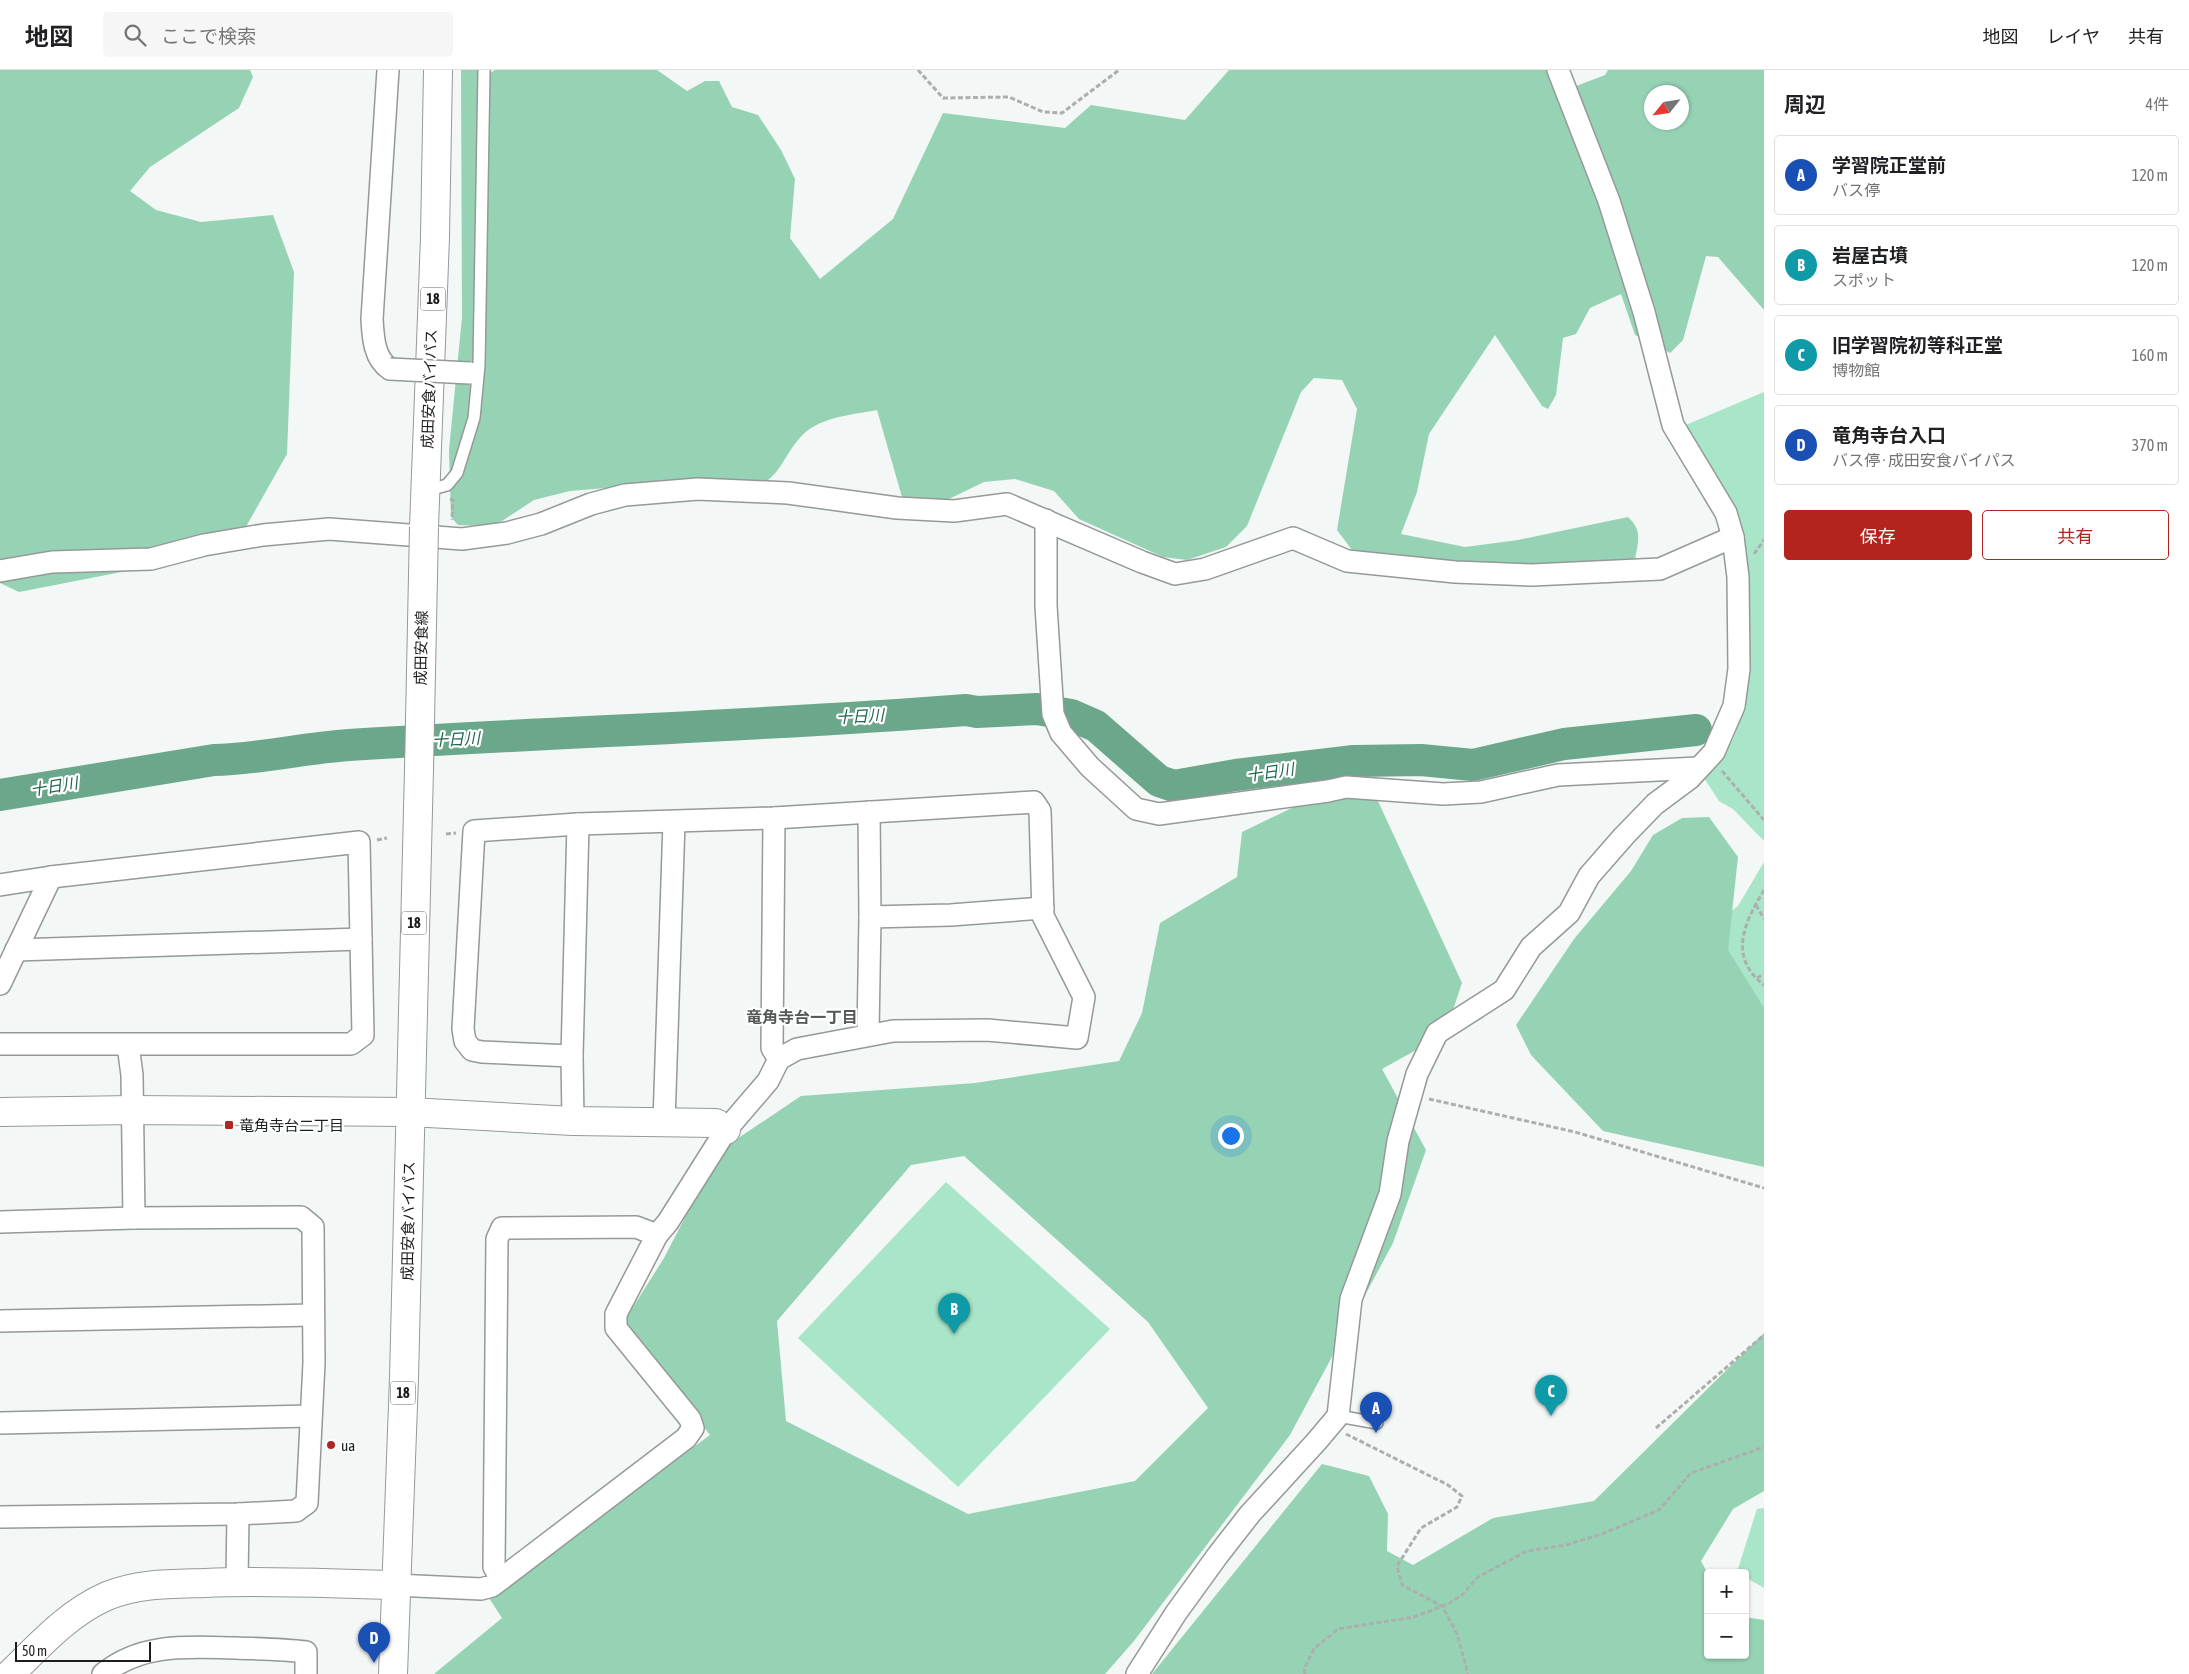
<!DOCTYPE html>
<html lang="ja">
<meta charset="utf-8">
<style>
body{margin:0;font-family:"Asap Condensed","Noto Sans JP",sans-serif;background:#f6f6f6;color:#202124}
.controls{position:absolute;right:15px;bottom:15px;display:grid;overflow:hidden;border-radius:5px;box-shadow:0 1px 4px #0004}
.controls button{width:45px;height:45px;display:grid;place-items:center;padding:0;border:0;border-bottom:1px solid #e0e0e0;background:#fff;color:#202124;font:25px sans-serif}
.compass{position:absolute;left:1644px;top:15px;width:45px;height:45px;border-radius:50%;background:#fff;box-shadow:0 1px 4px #0004;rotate:240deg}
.scale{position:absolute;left:15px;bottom:12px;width:136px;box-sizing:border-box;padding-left:5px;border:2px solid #1c1e1d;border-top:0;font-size:14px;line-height:18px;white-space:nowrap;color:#1c1e1d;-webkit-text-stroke:4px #fff;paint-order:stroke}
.you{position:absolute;left:1230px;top:1065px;width:18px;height:18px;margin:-12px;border:4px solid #fff;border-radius:50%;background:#1a73e8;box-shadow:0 0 0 8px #1a73e833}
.badge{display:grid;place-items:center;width:32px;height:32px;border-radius:50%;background:#b4241f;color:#fff;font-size:16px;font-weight:700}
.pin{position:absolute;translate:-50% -41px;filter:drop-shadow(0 1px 2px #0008)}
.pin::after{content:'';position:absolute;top:26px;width:18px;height:15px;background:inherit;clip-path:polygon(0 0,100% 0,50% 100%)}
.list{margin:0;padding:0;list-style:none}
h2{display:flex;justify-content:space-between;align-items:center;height:65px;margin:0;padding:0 20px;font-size:21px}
h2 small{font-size:16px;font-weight:400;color:#757577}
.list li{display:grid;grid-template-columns:32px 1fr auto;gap:15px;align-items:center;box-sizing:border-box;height:80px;margin:0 10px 10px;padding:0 10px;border:1px solid #e0e0e0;border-radius:5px}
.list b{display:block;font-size:19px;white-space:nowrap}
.list p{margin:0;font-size:16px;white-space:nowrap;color:#757577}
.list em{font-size:16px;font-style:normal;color:#757577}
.actions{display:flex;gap:10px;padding:15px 20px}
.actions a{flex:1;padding:11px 0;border:1px solid #b4241f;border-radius:5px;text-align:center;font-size:18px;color:#b4241f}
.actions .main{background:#b4241f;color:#fff}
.icon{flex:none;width:28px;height:28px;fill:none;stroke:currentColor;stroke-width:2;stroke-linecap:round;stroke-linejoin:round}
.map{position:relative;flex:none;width:1764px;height:1604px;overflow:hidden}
header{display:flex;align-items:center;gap:30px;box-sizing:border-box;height:70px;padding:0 25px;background:#fff;border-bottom:1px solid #e0e0e0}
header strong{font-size:24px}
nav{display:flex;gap:28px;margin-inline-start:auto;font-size:18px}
.search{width:350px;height:45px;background:#f6f6f6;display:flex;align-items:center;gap:12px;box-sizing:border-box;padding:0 18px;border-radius:5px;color:#757577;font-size:19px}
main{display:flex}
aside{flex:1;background:#fff}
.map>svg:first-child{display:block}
</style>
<header>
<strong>地図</strong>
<div class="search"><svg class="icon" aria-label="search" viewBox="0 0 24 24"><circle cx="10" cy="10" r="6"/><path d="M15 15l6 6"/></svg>ここで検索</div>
<nav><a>地図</a><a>レイヤ</a><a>共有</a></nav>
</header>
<main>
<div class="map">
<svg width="1764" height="1604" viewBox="0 0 1764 1604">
<rect width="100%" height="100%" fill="#f3f7f5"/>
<g fill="#a9e5c8">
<path d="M1764,322V771L1733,739L1719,731L1704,708C1728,686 1735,668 1744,637L1742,492L1747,484L1738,447L1681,357Z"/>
<polygon points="1764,792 1764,988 1658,895 1738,836"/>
<polygon points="946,1112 1110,1259 958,1417 798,1268"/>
<polygon points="1764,1438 1764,1518 1745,1507 1745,1503 1737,1502 1757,1439"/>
</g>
<g fill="#96d3b5" fill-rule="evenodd">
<polygon points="0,0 250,0 253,7 239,38 150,97 130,121 156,140 201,152 273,145 294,202 287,384 239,469 173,492 19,522 0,513"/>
<path d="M461,0H477L478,10L495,0H657L687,21L705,11H719L732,37L758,45L781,80L795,109L790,168L820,209L893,149L943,43L1065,58L1091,35L1185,50L1229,0H1549L1558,23L1605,5L1608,0H1764V240L1718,187L1706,186L1683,270L1670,283L1635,265L1621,224L1590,238L1576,264L1563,268L1556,325L1548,339L1542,336L1495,265L1429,364L1417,422L1401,464L1465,477L1518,470L1628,447C1643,461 1638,471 1635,490L1534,497L1355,484L1337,460L1357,339L1342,310L1314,308L1301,322L1247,456L1226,477L1187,490L1163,487L1079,449L1054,421L1015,409L984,412L947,430L902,427L877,340C851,345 816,347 798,370C786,384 780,403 764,413L680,412L570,421L534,430L502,451L486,456L458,455L451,447L449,380L462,247ZM1652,22H1682V52H1652Z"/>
<path d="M1365,703L1462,913L1445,964L1382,999L1426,1080L1393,1173L1290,1365L1134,1571L1105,1604H434L502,1548L489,1528L710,1365L623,1253L664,1188L692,1134L728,1075L801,1026L975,1013L1119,991L1142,943L1160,853L1237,807L1242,762ZM964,1086L1148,1252L1208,1338L1135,1411L968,1444L786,1351L777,1251L911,1095Z"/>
<polygon points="1709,747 1738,787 1728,880 1764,938 1764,1097 1603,1061 1531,985 1516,955 1574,869 1631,801 1653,765 1682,748"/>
<polygon points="1764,1263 1764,1421 1733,1439 1701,1491 1708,1504 1708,1585 1745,1585 1745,1547 1764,1550 1764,1604 1152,1604 1322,1394 1369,1406 1388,1444 1387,1481 1413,1495 1493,1448 1594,1431"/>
</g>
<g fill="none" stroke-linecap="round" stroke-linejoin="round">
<path stroke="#6ba78b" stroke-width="32" d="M0,725L214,690C260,689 304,678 349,675C555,662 761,656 966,640L977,642L1037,639L1071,645L1096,656L1159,711L1174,716L1236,705L1354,691L1421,690L1473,695L1564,674L1696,660"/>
<defs>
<g id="lane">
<polyline points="425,421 447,415 457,403 474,348 479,295 484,0"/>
<polyline points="1338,1346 1377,1353"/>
</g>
<g id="street">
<path d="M388,0L372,249C373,267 374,289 390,299"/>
<polyline points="1046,450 1046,536 1053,644 1061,663 1090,697 1136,739 1159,744 1328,721 1346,717 1443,724 1481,722 1558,705 1698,698"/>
<polyline points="0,501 52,492 151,489 204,475 263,465 329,459 462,469 507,463 541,454 591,434 625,425 698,419 788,423 897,438 954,441 1007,434 1142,492 1175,504 1205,499 1293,468 1347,491 1455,502 1532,505 1660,499 1733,467"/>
<polyline points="774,748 772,978 779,989"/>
<polyline points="0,815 51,807 359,772 363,965 351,974 0,974"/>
<polyline points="870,847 951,845 1043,838"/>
<polyline points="16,880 361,869"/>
<polyline points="0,914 51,807"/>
<polyline points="868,964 870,847 869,742"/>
<polyline points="128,975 132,1005 134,1148"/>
<polyline points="573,1051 572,986 578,754"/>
<polyline points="664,1052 674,752"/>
<polyline points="0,1152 134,1148 301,1147 313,1157 314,1293 307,1433 296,1441 238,1444 0,1447"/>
<polyline points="0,1251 313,1245"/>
<polyline points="0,1353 311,1346"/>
<polyline points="501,1509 494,1497 497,1169 502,1158 636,1157 657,1165"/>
<polyline points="237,1511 238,1444"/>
<polyline points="395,1515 481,1519 492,1516 686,1368 693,1358 690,1349 616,1258 616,1244 657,1165 668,1152 726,1060 768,1011 779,989 797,979 893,961 987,960 1077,968 1084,927 1043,846 1040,741 1034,732 774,748 578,754 474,761 463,959 465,971 472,980 482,982 572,986"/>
<path d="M103,1604C142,1572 189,1577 236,1578C260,1579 283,1579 306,1582V1604"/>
<polyline points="1137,1604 1176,1543 1218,1485 1250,1444 1316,1372 1338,1346 1351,1229 1390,1124 1398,1071 1417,1004 1437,963 1504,920 1531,877 1569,843 1589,806 1624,766 1655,734 1690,708 1714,682 1734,636 1739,599 1738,507 1733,467 1726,443 1673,355 1644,242 1609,131 1558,0"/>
</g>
<g id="secondary">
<polyline points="0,1042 133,1040 410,1042 573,1051 716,1053 726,1060"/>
<path d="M10,1604C40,1575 68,1543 107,1526C139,1513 172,1514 205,1513C268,1510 332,1514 395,1515"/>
</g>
<g id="primary">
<polyline points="424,457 435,167 438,0"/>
<polyline points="393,1604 404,1308 419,699"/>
</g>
</defs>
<use href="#lane" stroke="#959997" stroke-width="14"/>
<use href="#street" stroke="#959997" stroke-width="24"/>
<use href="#secondary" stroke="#959997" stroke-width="30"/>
<use href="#primary" stroke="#959997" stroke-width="30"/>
<g stroke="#acafad" stroke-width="3" stroke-dasharray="5 2.5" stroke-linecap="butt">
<polyline points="918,0 943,28 1009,27 1043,42 1062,43 1119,0"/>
<polyline points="450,429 453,430 452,450"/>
<polyline points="1754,484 1764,470"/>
<polyline points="1722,701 1764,750"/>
<polyline points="446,764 456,763"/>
<polyline points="377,770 387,768"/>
<path d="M1764,820C1745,852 1727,886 1764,915"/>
<polyline points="1756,835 1764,849"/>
<polyline points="1757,908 1764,904"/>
<polyline points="1429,1029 1575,1062 1764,1118"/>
<polyline points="1656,1358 1764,1265"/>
<polyline points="1346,1364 1448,1415 1462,1426 1457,1437 1421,1458 1397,1496 1402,1515 1442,1536 1457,1564 1468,1604"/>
<polyline points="1305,1604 1304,1599 1314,1579 1338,1559 1414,1547 1448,1534 1462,1525 1478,1507 1527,1481 1566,1475 1602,1464 1659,1440 1691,1403 1764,1377"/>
</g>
<use href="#lane" stroke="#fff" stroke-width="11"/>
<use href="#street" stroke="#fff" stroke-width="21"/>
<use href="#secondary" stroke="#fff" stroke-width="28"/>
<use href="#primary" stroke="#fff" stroke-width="28"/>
<defs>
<polyline id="street-bridge" points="390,299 470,303"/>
<polyline id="primary-bridge" points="419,699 424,457"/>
</defs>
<use href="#street-bridge" stroke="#959997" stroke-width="24" stroke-linecap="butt"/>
<use href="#primary-bridge" stroke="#959997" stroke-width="30" stroke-linecap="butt"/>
<use href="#street-bridge" stroke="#fff" stroke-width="21"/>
<use href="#primary-bridge" stroke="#fff" stroke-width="28"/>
</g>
<g fill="#b4241f" stroke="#fff" stroke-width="2">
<rect x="224" y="1050" width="10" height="10" rx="2.5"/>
<circle cx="331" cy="1375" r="5"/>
</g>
<g text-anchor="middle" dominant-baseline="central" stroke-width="4.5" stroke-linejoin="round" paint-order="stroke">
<g fill="#fff" stroke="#606261" stroke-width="1">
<rect x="420.5" y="217.5" width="25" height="23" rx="4"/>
<rect x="401.5" y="841.5" width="25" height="23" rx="4"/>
<rect x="390.5" y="1311.5" width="25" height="23" rx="4"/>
</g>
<g font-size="14" font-weight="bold" fill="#1c1e1d">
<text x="433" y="229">18</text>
<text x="414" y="853">18</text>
<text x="403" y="1323">18</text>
</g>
<g font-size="15" fill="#1c1e1d" stroke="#fff">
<text transform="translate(429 319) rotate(-88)">成田安食バイパス</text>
<text transform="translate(421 578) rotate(-89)">成田安食線</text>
<text transform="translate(408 1151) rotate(-89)">成田安食バイパス</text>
</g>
<g font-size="15" fill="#1c1e1d" stroke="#fff" text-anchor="start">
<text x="239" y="1055">竜角寺台二丁目</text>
<text x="341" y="1375">ua</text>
</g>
<g font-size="16" font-style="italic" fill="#1e664a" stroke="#fff">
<text transform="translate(860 646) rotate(-3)">十日川</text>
<text transform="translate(456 669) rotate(-3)">十日川</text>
<text transform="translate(1270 702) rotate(-8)">十日川</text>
<text transform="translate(54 716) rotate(-9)">十日川</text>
</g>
<g font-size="16" font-weight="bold" fill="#545856" stroke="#fff">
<text x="802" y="947">竜角寺台一丁目</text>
</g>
</g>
</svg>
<div class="controls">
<button>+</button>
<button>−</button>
</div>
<svg class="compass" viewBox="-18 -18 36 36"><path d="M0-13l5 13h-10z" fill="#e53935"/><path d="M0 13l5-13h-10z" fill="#757577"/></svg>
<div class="scale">50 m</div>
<div class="you"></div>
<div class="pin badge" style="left:1376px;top:1363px;background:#1a4fb4">A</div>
<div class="pin badge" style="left:954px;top:1264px;background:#0f9aa8">B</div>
<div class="pin badge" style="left:1551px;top:1346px;background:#0f9aa8">C</div>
<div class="pin badge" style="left:374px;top:1593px;background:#1a4fb4">D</div>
</div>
<aside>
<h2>周辺<small>4件</small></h2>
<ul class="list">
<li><span class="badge" style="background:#1a4fb4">A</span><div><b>学習院正堂前</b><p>バス停</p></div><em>120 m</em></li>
<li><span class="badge" style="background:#0f9aa8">B</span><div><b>岩屋古墳</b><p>スポット</p></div><em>120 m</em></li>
<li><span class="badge" style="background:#0f9aa8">C</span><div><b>旧学習院初等科正堂</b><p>博物館</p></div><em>160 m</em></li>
<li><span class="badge" style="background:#1a4fb4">D</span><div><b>竜角寺台入口</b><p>バス停 · 成田安食バイパス</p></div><em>370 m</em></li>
</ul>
<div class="actions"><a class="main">保存</a><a>共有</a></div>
</aside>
</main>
